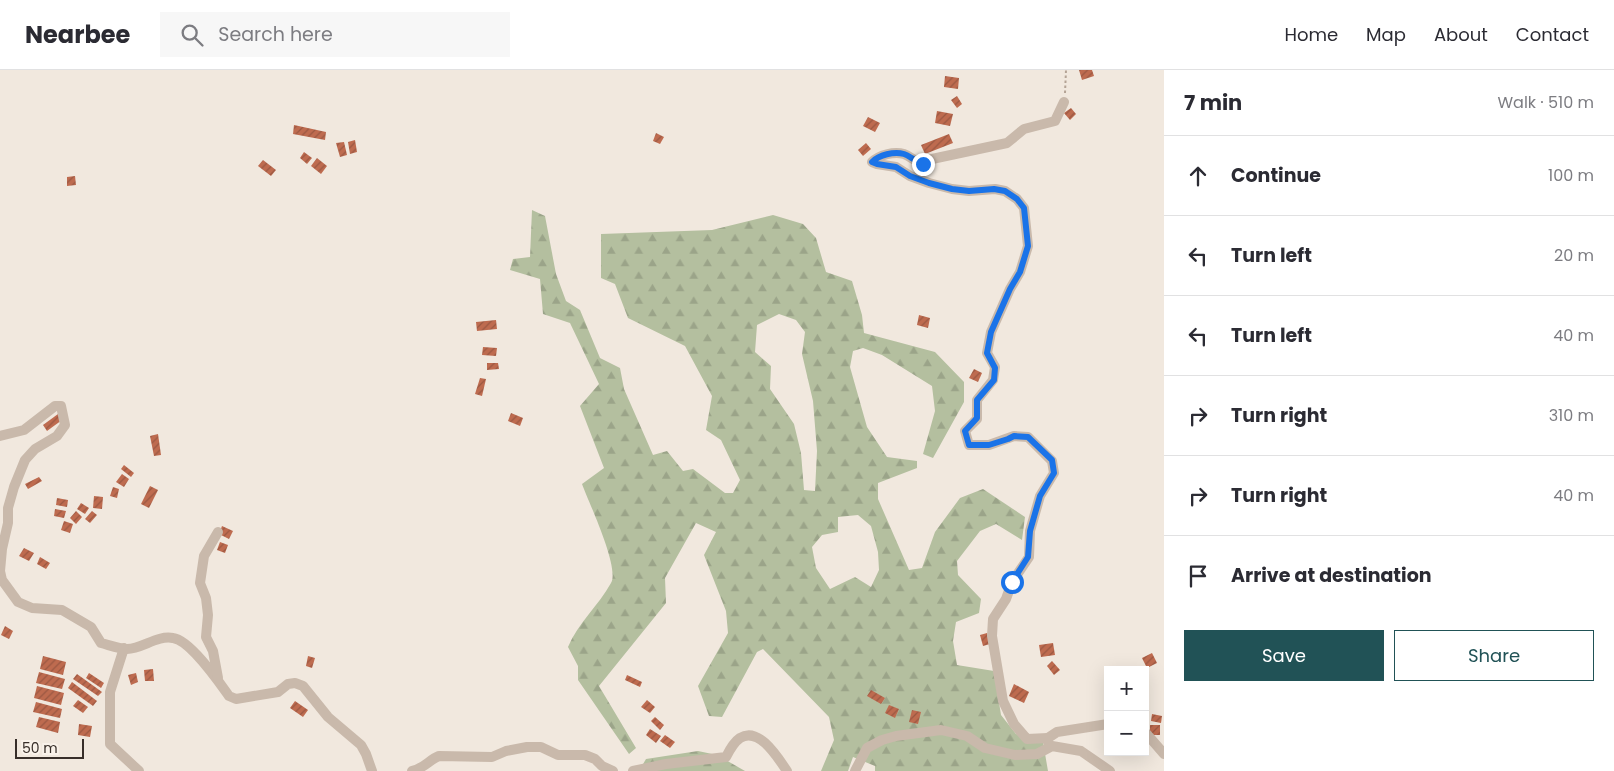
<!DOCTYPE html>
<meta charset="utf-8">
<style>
body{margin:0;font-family:Poppins,sans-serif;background:#f7f7f7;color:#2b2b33}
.controls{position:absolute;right:15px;bottom:15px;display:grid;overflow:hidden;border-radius:0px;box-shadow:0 5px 20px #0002}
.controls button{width:45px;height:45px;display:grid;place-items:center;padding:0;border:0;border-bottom:1px solid #e1e1e2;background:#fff;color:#2b2b33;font:25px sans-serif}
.scale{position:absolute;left:15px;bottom:12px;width:69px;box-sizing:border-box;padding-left:5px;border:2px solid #372e29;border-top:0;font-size:14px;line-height:18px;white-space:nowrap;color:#372e29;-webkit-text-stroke:4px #f9f2ea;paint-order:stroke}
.stop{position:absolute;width:15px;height:15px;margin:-11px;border:4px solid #1a73e8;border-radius:50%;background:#fff}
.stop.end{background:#1a73e8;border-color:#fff;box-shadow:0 1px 5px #0008}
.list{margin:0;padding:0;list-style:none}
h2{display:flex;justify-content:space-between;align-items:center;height:65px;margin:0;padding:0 20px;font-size:21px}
h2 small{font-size:16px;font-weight:400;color:#7c7c81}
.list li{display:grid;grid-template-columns:32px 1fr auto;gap:15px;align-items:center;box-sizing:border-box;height:80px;padding:0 20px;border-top:1px solid #e1e1e2}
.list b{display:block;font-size:19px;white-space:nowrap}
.list em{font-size:16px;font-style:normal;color:#7c7c81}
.actions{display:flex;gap:10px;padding:15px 20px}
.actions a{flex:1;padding:11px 0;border:1px solid #215256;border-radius:0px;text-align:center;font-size:18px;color:#215256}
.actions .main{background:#215256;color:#fff}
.icon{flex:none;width:28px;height:28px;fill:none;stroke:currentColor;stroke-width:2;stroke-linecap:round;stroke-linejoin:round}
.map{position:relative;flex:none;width:1164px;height:701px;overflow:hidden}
header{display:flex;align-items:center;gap:30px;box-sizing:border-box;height:70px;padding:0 25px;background:#fff;border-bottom:1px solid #e1e1e2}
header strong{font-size:24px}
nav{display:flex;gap:28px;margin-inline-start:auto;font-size:18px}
.search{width:350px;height:45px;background:#f7f7f7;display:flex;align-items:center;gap:12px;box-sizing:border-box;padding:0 18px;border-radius:0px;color:#7c7c81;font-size:19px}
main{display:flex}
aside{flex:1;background:#fff}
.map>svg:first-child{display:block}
</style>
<header>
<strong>Nearbee</strong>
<div class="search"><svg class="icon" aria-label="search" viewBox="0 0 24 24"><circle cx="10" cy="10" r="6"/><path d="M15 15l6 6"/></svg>Search here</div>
<nav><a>Home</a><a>Map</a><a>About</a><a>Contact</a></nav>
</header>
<main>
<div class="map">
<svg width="1164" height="701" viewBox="0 0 1164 701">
<defs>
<pattern id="forest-firs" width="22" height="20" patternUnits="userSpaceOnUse" patternTransform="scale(1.25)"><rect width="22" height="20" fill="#b4bf9f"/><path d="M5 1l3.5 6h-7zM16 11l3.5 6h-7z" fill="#9ba489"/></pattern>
<pattern id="building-hatch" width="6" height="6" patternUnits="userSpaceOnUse" patternTransform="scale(1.25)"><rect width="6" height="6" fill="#be6b4f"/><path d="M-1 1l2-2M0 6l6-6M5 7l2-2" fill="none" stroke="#9b5842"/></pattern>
</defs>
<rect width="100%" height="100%" fill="#f1e8de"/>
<g fill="url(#forest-firs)" fill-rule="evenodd">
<path d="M532,140L545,146L556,204L566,231L580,240L600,288L620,298L624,319L653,385L667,381L683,401L693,399L725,423H733L740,410L721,370L706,360L712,326L685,276L628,248L615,214L601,208V164L712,160L773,145L803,154L816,168L826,202L852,211L862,245L864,263L935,282L964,312V332L933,388L923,384L935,341L932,316L882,285L863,278L853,281L850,297L867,357L887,387L917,391V398L878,413V429L909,500L922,498L935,462L960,428L983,419L1025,447L1022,470L996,454L980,461L957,491L958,505L981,529L979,543L956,552L953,571L957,595L994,601L1001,645L1016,664L1043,672L1048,701H875V696L853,687L848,701H821L834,670L829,647L763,579L757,582L722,647L709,646L698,616L728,563L726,541L704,485L716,462L696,453L665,508L666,533L599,616L636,678L629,684L578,610V596L568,577C578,553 599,535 611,513C620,498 589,433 582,414L604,398L580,336L599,314L570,253L543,244L540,209L510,200L513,189L530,187ZM779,244L796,250L805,262L802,284L813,331L817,381L815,421L804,420L801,383L794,354L770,319L771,296L755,282L757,255ZM858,445L871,456L878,482L879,500L871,517L855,507L830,519L816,498L812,477L822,465L838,462V447Z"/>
<polygon points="698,681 717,685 745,701 639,701 646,689"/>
</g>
<g fill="url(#building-hatch)">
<polygon points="1079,0 1092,0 1094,6 1082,10"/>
<polygon points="945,6 959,8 958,19 944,17"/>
<polygon points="957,26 962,34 957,38 951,30"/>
<polygon points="1071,38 1076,44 1070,50 1064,43"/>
<polygon points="937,41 953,44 950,56 935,53"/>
<polygon points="868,47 880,53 875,62 863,56"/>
<polygon points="294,55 326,62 325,70 293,64"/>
<polygon points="656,63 664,67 660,74 653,71"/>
<polygon points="949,64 953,73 925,84 921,75"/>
<polygon points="355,70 357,82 350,84 348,72"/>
<polygon points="344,72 347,85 340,87 336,73"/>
<polygon points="866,73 871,79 863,86 858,80"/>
<polygon points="304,82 312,88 307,94 300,88"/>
<polygon points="317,88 327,96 321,104 311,96"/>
<polygon points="263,90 276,100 271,106 258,96"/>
<polygon points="75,106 76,115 67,116 67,107"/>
<polygon points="919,245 930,248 928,258 917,255"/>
<polygon points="496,250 497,259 477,261 476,252"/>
<polygon points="483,277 497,278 496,286 482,285"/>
<polygon points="487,293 498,293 499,299 487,300"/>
<polygon points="974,299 982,303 978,312 969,308"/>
<polygon points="480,308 486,309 482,326 475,324"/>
<polygon points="511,343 523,348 520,356 508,351"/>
<polygon points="58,344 62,350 47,361 43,355"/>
<polygon points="158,364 161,385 154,386 150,366"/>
<polygon points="124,395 134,403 131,407 121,399"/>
<polygon points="122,404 129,409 124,417 116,412"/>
<polygon points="39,407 42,411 28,419 25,414"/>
<polygon points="150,416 158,420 149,438 141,434"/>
<polygon points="113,417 119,419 117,428 110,426"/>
<polygon points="94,426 103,427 102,439 93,438"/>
<polygon points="57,428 68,430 67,437 56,435"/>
<polygon points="81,433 89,438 85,444 77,439"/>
<polygon points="55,439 66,441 64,448 54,446"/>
<polygon points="76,441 82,447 76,454 70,448"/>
<polygon points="92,441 97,445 90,453 85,449"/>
<polygon points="64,451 73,454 70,463 61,460"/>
<polygon points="222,456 233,461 229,469 219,464"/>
<polygon points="220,472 228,475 225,483 217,480"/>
<polygon points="24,478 34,483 29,491 19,486"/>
<polygon points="40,487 50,493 46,499 37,494"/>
<polygon points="5,556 13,561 9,569 1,565"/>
<polygon points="987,563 990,574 983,576 980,565"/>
<polygon points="1053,573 1055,585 1041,587 1039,575"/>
<polygon points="1152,583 1157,593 1147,598 1142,588"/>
<polygon points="43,586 66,592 63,605 40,599"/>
<polygon points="308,586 315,588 312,598 306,596"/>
<polygon points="1052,591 1060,600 1054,605 1047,596"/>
<polygon points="153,599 154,611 145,611 144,600"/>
<polygon points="39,602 65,609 62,619 36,613"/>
<polygon points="89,603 104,613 101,618 86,608"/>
<polygon points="136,603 138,612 131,615 128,605"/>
<polygon points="77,604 102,622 98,626 73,609"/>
<polygon points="627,605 642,612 640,617 625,610"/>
<polygon points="72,612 97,631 93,636 68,618"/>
<polygon points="1014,614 1029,622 1024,633 1009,626"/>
<polygon points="37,616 64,623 61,635 34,628"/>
<polygon points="871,620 885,628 881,634 867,626"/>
<polygon points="78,630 88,637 83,643 73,636"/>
<polygon points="647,630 655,637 650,643 641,637"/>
<polygon points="295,631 308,640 303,647 290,638"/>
<polygon points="36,632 62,639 60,648 33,642"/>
<polygon points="889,635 899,639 895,648 885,643"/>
<polygon points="912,640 921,642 918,654 909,652"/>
<polygon points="1152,644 1162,646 1161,653 1151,651"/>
<polygon points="39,647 60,652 58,663 36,657"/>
<polygon points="655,647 664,655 660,660 651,651"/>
<polygon points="79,654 92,656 90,667 78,665"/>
<rect x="1150" y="655" width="10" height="10"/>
<polygon points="650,659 661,666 656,673 646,665"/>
<polygon points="665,665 675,672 670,678 660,671"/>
</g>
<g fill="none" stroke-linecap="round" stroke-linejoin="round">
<polyline stroke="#b4a395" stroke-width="2" stroke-dasharray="2.5 2.5" stroke-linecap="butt" points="1065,23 1066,0"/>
<g stroke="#c9b9ab" stroke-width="10">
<path d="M0,366L24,360L55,336H61L65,355L57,366L35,379L25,390L14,417L8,438V453L2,479L0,501L2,510L18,532L32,538L62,540L91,557L101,573C109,575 119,579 127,579C142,579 157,565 173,568C190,570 219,612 229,626L236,629L278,622L288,614L295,613L303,616L328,647L361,675L366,684L372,701"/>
<polyline points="218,462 204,486 200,513 206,528 208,545 206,567 213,581 218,608"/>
<polyline points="124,578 110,622 110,674 139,701"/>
<polyline points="1145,662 1164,684"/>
<path d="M1048,668L1027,669L1014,654L1003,631L992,566L993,549L1006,529L1012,512L1029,487L1030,461L1040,426L1054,403L1052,391L1028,367L1014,366L989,375H969L965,361L977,349V330L993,310L995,297L987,283L991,262L1010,219L1020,202L1028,176L1024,138L1017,129L1005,121L995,119L969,121L952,119L929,113L910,106L896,97L877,94L872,92C879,85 894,81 904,84C910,86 914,91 923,94L932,89L1007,73L1024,59L1055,51L1064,32"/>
<polyline points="1048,672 1048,668 1057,662 1108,654"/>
<path d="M412,701C423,699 429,690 439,686L492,687L506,681L527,677H541L558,685H585L595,689L602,696L613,701"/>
<path d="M633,701L666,694L726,687C729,681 734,672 740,668C759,656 778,688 787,701"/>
<polyline points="855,701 867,678 882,670 896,666 941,660 967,666 985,678 1015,685 1037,684 1052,676 1081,681 1110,701"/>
</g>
</g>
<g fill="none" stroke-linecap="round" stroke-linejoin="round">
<path stroke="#1a73e8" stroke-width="6" d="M923,94C914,91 910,86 904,84C894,81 879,85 872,92L877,94L896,97L910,106L929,113L952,119L969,121L994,119L1005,121L1017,129L1024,138L1028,176L1020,202L1010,219L991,262L987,283L995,298L994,310L977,330V348L965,361L969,375H989L1008,369L1014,366L1028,367L1052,390L1054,403L1040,426L1030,461L1028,487L1012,512"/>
</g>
</svg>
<div class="controls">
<button>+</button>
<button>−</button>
</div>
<div class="scale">50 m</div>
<div class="stop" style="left:1012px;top:512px"></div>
<div class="stop end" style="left:923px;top:94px"></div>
</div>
<aside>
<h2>7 min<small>Walk · 510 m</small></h2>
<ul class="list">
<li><svg class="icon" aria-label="ahead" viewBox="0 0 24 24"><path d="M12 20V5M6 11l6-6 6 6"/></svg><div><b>Continue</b></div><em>100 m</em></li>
<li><svg class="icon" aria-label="left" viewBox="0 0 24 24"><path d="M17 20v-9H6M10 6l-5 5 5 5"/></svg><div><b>Turn left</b></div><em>20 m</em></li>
<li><svg class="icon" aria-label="left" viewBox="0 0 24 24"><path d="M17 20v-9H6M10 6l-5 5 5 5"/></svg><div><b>Turn left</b></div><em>40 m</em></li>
<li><svg class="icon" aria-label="right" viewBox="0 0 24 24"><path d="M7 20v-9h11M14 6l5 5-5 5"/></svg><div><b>Turn right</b></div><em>310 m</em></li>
<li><svg class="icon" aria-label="right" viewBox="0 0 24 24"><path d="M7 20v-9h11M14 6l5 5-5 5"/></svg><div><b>Turn right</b></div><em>40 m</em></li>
<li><svg class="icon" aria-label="arrive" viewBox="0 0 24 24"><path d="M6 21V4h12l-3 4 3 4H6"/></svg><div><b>Arrive at destination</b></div></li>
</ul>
<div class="actions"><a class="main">Save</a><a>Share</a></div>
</aside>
</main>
